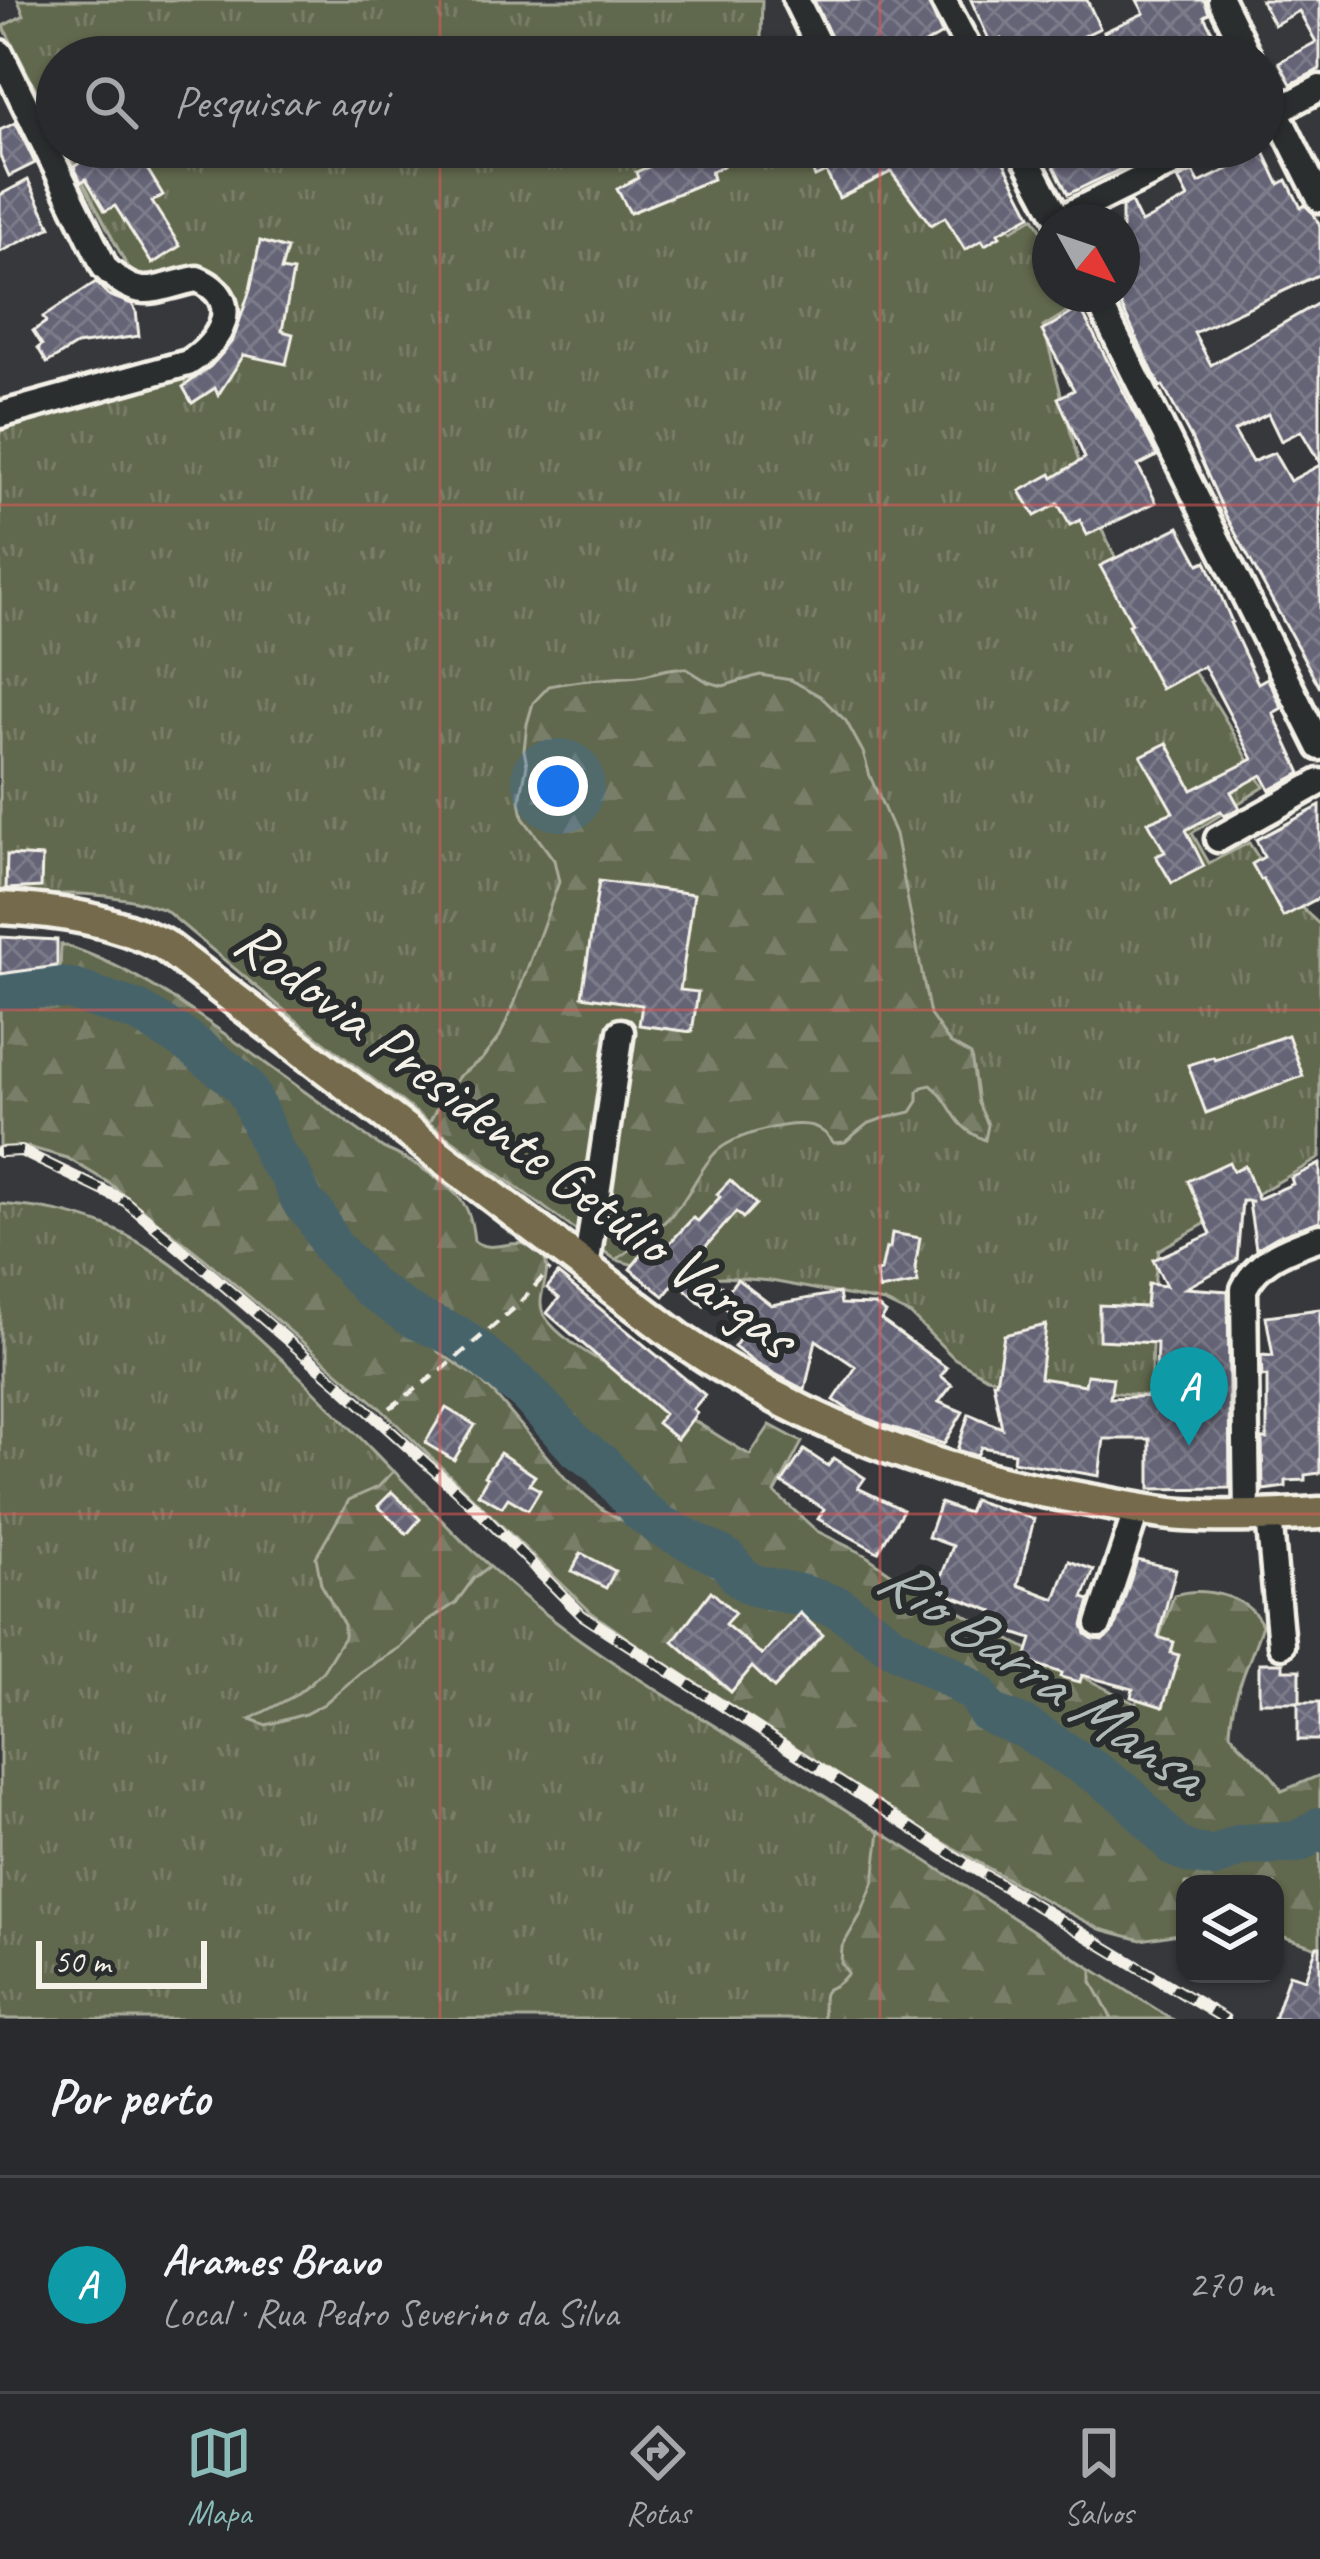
<!DOCTYPE html>
<html lang="pt">
<meta charset="utf-8">
<style>
body{margin:0;font-family:Caveat,sans-serif;background:#303235;color:#f1f3f6}
.controls{position:absolute;right:36px;bottom:36px;display:grid;overflow:hidden;border-radius:24px;box-shadow:0 3px 9px #0004}
.controls button{width:108px;height:108px;display:grid;place-items:center;padding:0;border:0;border-bottom:3px solid #444649;background:#282a2d;color:#f1f3f6;font:60px sans-serif}
.compass{position:absolute;left:1032px;top:204px;width:108px;height:108px;border-radius:50%;background:#282a2d;box-shadow:0 3px 9px #0004;rotate:130deg}
.scale{position:absolute;left:36px;bottom:30px;width:171px;box-sizing:border-box;padding-left:12px;border:6px solid #f4f1e8;border-top:0;font-size:33px;line-height:42px;white-space:nowrap;color:#f4f1e8;-webkit-text-stroke:9px #2a2d2e;paint-order:stroke}
.you{position:absolute;left:558px;top:786px;width:42px;height:42px;margin:-30px;border:9px solid #fff;border-radius:50%;background:#1a73e8;box-shadow:0 0 0 18px #1a73e833}
.badge{display:grid;place-items:center;width:78px;height:78px;border-radius:50%;background:#8bbbb9;color:#fff;font-size:39px;font-weight:700}
.pin{position:absolute;translate:-50% -99px;filter:drop-shadow(0 3px 6px #0008)}
.pin::after{content:'';position:absolute;top:63px;width:42px;height:36px;background:inherit;clip-path:polygon(0 0,100% 0,50% 100%)}
.list{margin:0;padding:0;list-style:none}
h2{display:flex;justify-content:space-between;align-items:center;height:156px;margin:0;padding:0 48px;font-size:51px}
h2 small{font-size:39px;font-weight:400;color:#a5a7aa}
.list li{display:grid;grid-template-columns:78px 1fr auto;gap:36px;align-items:center;box-sizing:border-box;height:216px;padding:0 48px;border-top:3px solid #444649}
.list b{display:block;font-size:45px;white-space:nowrap}
.list p{margin:0;font-size:39px;white-space:nowrap;color:#a5a7aa}
.list em{font-size:39px;font-style:normal;color:#a5a7aa}
.icon{flex:none;width:66px;height:66px;fill:none;stroke:currentColor;stroke-width:2;stroke-linecap:round;stroke-linejoin:round}
.map{position:relative;flex:none;width:1320px;height:2019px;overflow:hidden}
.search{position:absolute;background:#282a2d;box-shadow:0 3px 9px #0004;left:36px;right:36px;top:36px;height:132px;display:flex;align-items:center;gap:30px;box-sizing:border-box;padding:0 42px;border-radius:66px;color:#a5a7aa;font-size:45px}
.sheet{height:372px;background:#282a2d}
nav{display:flex;justify-content:space-around;align-items:center;box-sizing:border-box;height:168px;border-top:3px solid #444649;background:#282a2d;font-size:33px;color:#a5a7aa}
nav a{display:grid;justify-items:center;gap:6px}
nav .on{color:#8bbbb9}
.map>svg:first-child{display:block}
</style>
<div class="map">
<svg width="1320" height="2019" viewBox="0 0 1320 2019">
<defs>
<pattern id="grass-tufts" width="24" height="20" patternUnits="userSpaceOnUse" patternTransform="scale(3)"><rect width="24" height="20" fill="#61684e"/><path d="M3 7l-1-3M5 7V3M7 7l1-3M15 17l-1-3M17 17v-4M19 17l1-3" fill="none" stroke="#787e68"/></pattern>
<pattern id="forest-firs" width="22" height="20" patternUnits="userSpaceOnUse" patternTransform="scale(3)"><rect width="22" height="20" fill="#61684e"/><path d="M5 1l3.5 6h-7zM16 11l3.5 6h-7z" fill="#787e68"/></pattern>
<pattern id="building-cross-hatch" width="8" height="8" patternUnits="userSpaceOnUse" patternTransform="scale(3)"><rect width="8" height="8" fill="#656476"/><path d="M0 0l8 8M0 8l8-8" fill="none" stroke="#7c7b8a"/></pattern>
</defs>
<rect width="100%" height="100%" fill="#36383c"/>
<filter id="ink" filterUnits="userSpaceOnUse"><feTurbulence type="fractalNoise" baseFrequency=".00833" numOctaves="2"/><feDisplacementMap in="SourceGraphic" scale="24" xChannelSelector="R" yChannelSelector="G"/><feConvolveMatrix kernelMatrix="1 2 1 2 8 2 1 2 1" color-interpolation-filters="sRGB"/></filter>
<g filter="url(#ink)">
<g fill="url(#grass-tufts)" stroke="#aaac9b" stroke-width="3">
<polygon points="18,0 762,0 761,37 767,57 57,57 57,130 3,26 24,15"/>
<path d="M65,147H870L945,170L1012,230L1034,217L1050,245V294H1077L1082,303L1043,327C1064,397 1076,471 1106,539C1132,594 1174,642 1208,692C1229,722 1245,756 1264,787L1192,833L1209,863L1249,843L1275,883L1320,925V1158L1159,1250L1155,1276L1150,1396L1033,1385L987,1377L954,1358L911,1315L884,1302L771,1281L724,1277L684,1279L616,1260L555,1213L479,1161L297,1021L165,910C110,889 58,893 0,897V431C35,420 71,409 106,399C124,393 143,389 160,382C173,377 186,365 198,356C226,336 259,312 222,277C192,250 164,298 128,268Z"/>
<path d="M0,1204C37,1207 71,1212 106,1226C153,1245 194,1281 232,1314C342,1408 432,1525 547,1615C616,1669 693,1711 767,1759C902,1846 1036,1934 1172,2019H0Z"/>
</g>
<g fill="url(#forest-firs)" stroke="#aaac9b" stroke-width="3">
<path d="M677,668L687,669L708,682L723,686L760,675L791,680L820,696L846,721L863,752L870,776L895,834L930,1015L950,1043L971,1055L978,1103L988,1125L985,1140C949,1125 955,1104 931,1085L922,1087L918,1092V1101L911,1112L881,1119L867,1124L845,1142L834,1143C828,1136 822,1129 813,1126C789,1120 734,1135 716,1152C701,1167 693,1188 680,1205C663,1227 638,1244 616,1260L429,1123L442,1099L459,1076L482,1059L500,1036L515,1002L559,882L554,860L523,818L520,800L527,765L524,750L527,724L533,703L549,686C578,679 608,679 638,676C652,674 663,669 677,668Z"/>
<path d="M61,944C132,966 195,1012 254,1055C297,1086 340,1117 383,1148C407,1158 459,1187 468,1212C472,1221 473,1231 474,1241C495,1257 520,1230 541,1254C557,1272 533,1295 544,1315C558,1339 601,1361 625,1376C666,1402 707,1430 750,1455L770,1425L802,1442L775,1493L817,1531L865,1555L892,1574L1014,1642L1136,1704L1174,1595C1203,1586 1248,1595 1262,1625C1251,1661 1231,1695 1230,1733C1246,1755 1270,1767 1282,1791L1320,1775V1822L1308,1832L1285,1829L1264,1833L1242,1831L1216,1845H1209L1175,1829L1164,1820L1149,1794L1139,1785L831,1597L802,1586L762,1580L729,1547L662,1503L631,1478L489,1341L465,1324L380,1282L368,1270L348,1244L309,1183L274,1116L244,1070L225,1052L163,1010L125,992L86,982L0,977L60,970Z"/>
<polygon points="12,997 77,1007 142,1031 198,1061 218,1076 245,1114 279,1195 327,1266 359,1295 414,1329 440,1353 479,1379 497,1397 566,1479 603,1510 677,1550 744,1596 778,1604 803,1604 820,1608 875,1649 949,1683 963,1692 985,1720 996,1729 1020,1734 1041,1757 1119,1806 1158,1843 1188,1864 1210,1870 1228,1869 1251,1850 1307,1850 1320,1843 1320,1949 1275,1934 1275,1884 1185,1884 1185,1933 1141,1940 1100,1929 1035,1895 926,1832 627,1638 592,1613 377,1405 206,1260 109,1183 67,1158 28,1147 0,1148 0,1000"/>
<polygon points="394,1471 462,1541 490,1566 474,1578 456,1603 428,1621 400,1647 361,1672 324,1704 305,1714 266,1725 250,1719 294,1696 309,1684 323,1671 344,1637 344,1625 321,1584 316,1557 349,1500 378,1487"/>
<path d="M880,1831L1092,1969V1982L1112,2019H824C820,1975 828,2000 848,1973L841,1963L842,1947L861,1914L874,1881Z"/>
</g>
<g fill="none" stroke-linecap="round" stroke-linejoin="round">
<polyline stroke="#47646b" stroke-width="42" points="0,989 43,987 70,989 139,1012 184,1039 229,1073 244,1086 251,1098 276,1157 289,1172 303,1202 315,1215 331,1245 371,1288 413,1317 458,1337 477,1351 528,1393 576,1446 602,1465 640,1510 661,1526 726,1559 742,1578 753,1585 804,1596 840,1608 891,1645 948,1675 978,1694 987,1711 994,1715 1026,1728 1098,1774 1129,1797 1175,1846 1190,1853 1214,1857 1241,1845 1298,1842 1320,1828"/>
</g>
<g fill="url(#building-cross-hatch)" stroke="#f4f1e8" stroke-width="3">
<polygon points="814,0 927,0 942,34 903,57 840,57"/>
<polygon points="971,0 1087,0 1100,28 1040,57 1010,57 1001,39 991,44"/>
<polygon points="1137,0 1204,0 1209,13 1204,16 1226,57 1116,57 1104,32 1144,13"/>
<polygon points="1261,0 1320,0 1320,69 1291,84 1279,62 1316,42 1299,11 1274,25"/>
<polygon points="16,123 35,163 9,176 0,156 0,130"/>
<polygon points="101,147 134,147 163,195 152,202 180,246 152,264 115,206 105,211 86,179 81,182 74,167"/>
<polygon points="694,147 715,147 723,166 711,172 713,179 630,213 617,189 638,178 636,172"/>
<polygon points="804,147 996,147 1031,215 998,233 1000,236 985,245 982,240 965,250 945,217 931,225 891,172 839,198 826,172 815,177"/>
<polygon points="1044,147 1167,147 1068,194"/>
<polygon points="1264,152 1279,184 1287,180 1301,208 1305,205 1314,214 1320,226 1320,274 1194,333 1211,365 1320,302 1320,463 1301,431 1281,441 1268,414 1234,431 1252,462 1274,453 1290,481 1320,465 1320,688 1225,514 1191,438 1163,386 1160,387 1116,295 1122,294 1122,207 1131,202 1141,223 1188,198 1178,179 1193,172 1199,183"/>
<polygon points="28,180 51,227 0,252 0,195"/>
<polygon points="260,241 287,249 281,270 293,272 282,331 293,334 286,364 244,355 218,395 215,388 192,403 183,387 211,366 233,340 250,290"/>
<polygon points="96,282 108,295 132,304 136,311 139,336 76,345 47,363 38,348 42,345 33,331 46,322 43,317"/>
<polygon points="1080,308 1157,456 1138,466 1156,502 1087,535 1080,520 1070,525 1058,504 1035,516 1020,491 1051,474 1053,478 1085,458 1058,398 1074,390 1042,331"/>
<polygon points="1179,527 1199,564 1206,561 1232,622 1230,623 1258,683 1267,678 1272,687 1282,708 1273,713 1301,773 1270,790 1262,775 1231,792 1240,808 1224,816 1221,811 1186,830 1204,866 1172,883 1156,856 1165,852 1148,822 1173,812 1141,756 1167,743 1192,790 1253,759 1204,666 1161,689 1128,625 1132,623 1100,566"/>
<polygon points="1320,806 1320,897 1283,917 1263,879 1261,880 1252,864 1264,857 1256,840"/>
<polygon points="7,855 42,857 41,887 6,889"/>
<polygon points="599,881 694,894 680,990 698,992 692,1032 639,1025 642,1005 582,996"/>
<polygon points="0,937 57,940 57,966 0,974"/>
<polygon points="1288,1035 1303,1076 1206,1113 1188,1065 1213,1057 1215,1060"/>
<polygon points="1229,1162 1233,1171 1245,1166 1258,1199 1293,1184 1291,1178 1320,1164 1320,1221 1280,1235 1256,1249 1249,1203 1253,1201 1242,1201 1237,1260 1186,1288 1228,1291 1230,1488 1150,1489 1150,1439 1104,1439 1099,1476 1013,1461 1014,1453 981,1447 977,1456 957,1450 969,1414 1002,1428 993,1382 996,1382 1004,1335 1046,1325 1040,1378 1085,1385 1087,1375 1113,1378 1110,1398 1155,1396 1157,1343 1099,1340 1099,1305 1146,1307 1148,1284 1166,1286 1153,1260 1211,1234 1188,1181"/>
<polygon points="730,1180 756,1204 743,1218 736,1212 692,1262 721,1286 704,1306 676,1281 664,1296 630,1269 655,1238 666,1247 693,1218 698,1221 720,1197 717,1194"/>
<polygon points="892,1233 920,1238 915,1268 918,1283 879,1290 876,1272 881,1271 886,1248 890,1248"/>
<polygon points="558,1274 705,1395 693,1409 697,1413 677,1439 657,1423 664,1414 547,1313 559,1298 547,1288"/>
<polygon points="737,1279 771,1305 839,1293 841,1304 875,1305 886,1313 881,1320 947,1368 941,1376 952,1385 939,1402 963,1412 944,1444 881,1424 852,1412 834,1400 856,1367 816,1340 805,1390 755,1363 734,1347 749,1326 719,1303"/>
<polygon points="1320,1309 1320,1473 1305,1475 1305,1480 1286,1481 1286,1487 1263,1490 1262,1439 1267,1439 1267,1376 1262,1377 1261,1355 1273,1356 1266,1316"/>
<polygon points="446,1408 475,1425 454,1460 425,1443"/>
<polygon points="804,1450 828,1466 834,1458 865,1478 858,1488 903,1510 878,1552 818,1519 824,1509 782,1483"/>
<polygon points="500,1453 535,1476 529,1484 540,1490 528,1510 508,1498 502,1507 478,1494 487,1478 484,1476"/>
<polygon points="392,1492 420,1519 407,1534 378,1506"/>
<polygon points="973,1500 1034,1519 1018,1585 1055,1599 1069,1561 1094,1570 1083,1598 1090,1600 1083,1626 1086,1634 1093,1639 1103,1640 1114,1630 1137,1560 1176,1569 1158,1637 1174,1642 1171,1653 1179,1655 1163,1707 1131,1697 1133,1689 1082,1675 1080,1682 1061,1677 1062,1673 1025,1661 1032,1639 988,1625 993,1611 936,1590 953,1546 928,1537 940,1503 968,1513"/>
<polygon points="581,1553 615,1571 606,1588 572,1571"/>
<polygon points="711,1591 735,1613 725,1624 762,1655 800,1613 823,1635 774,1688 752,1667 731,1692 673,1641"/>
<polygon points="1259,1663 1283,1663 1283,1670 1300,1670 1300,1702 1259,1702"/>
<rect x="1298" y="1702" width="22" height="38"/>
<polygon points="1317,1946 1320,1946 1320,2019 1274,2019 1289,1974 1305,1979"/>
</g>
<g fill="none" stroke-linecap="round" stroke-linejoin="round">
<defs>
<g id="minor">
<polyline points="796,0 824,57"/>
<polyline points="943,0 973,57"/>
<polyline points="1221,0 1249,57"/>
<path d="M0,53L105,268C142,304 154,287 197,279C246,299 221,343 188,363L0,415"/>
<polyline points="1263,85 1320,199"/>
<polyline points="1265,117 1320,88"/>
<polyline points="1020,147 1060,222"/>
<polyline points="1058,220 1205,147"/>
<polyline points="1095,294 1320,747"/>
<polyline points="1218,839 1320,782"/>
<polyline points="586,1268 621,1032"/>
<polyline points="1269,1516 1281,1645"/>
<path d="M1247,1517L1244,1289C1259,1257 1289,1249 1320,1237"/>
<polyline points="1099,1624 1137,1509"/>
</g>
<path id="major" d="M0,908C59,911 111,919 164,945L681,1340C807,1426 934,1473 1084,1499C1117,1505 1150,1513 1183,1515C1229,1518 1274,1516 1320,1513"/>
</defs>
<use href="#minor" stroke="#f4f1e8" stroke-width="33"/>
<use href="#major" stroke="#f4f1e8" stroke-width="39"/>
<polyline stroke="#f4f1e8" stroke-width="4.5" stroke-dasharray="12 9" stroke-linecap="butt" points="390,1408 443,1369 519,1304 550,1269"/>
<use href="#minor" stroke="#2a2d2e" stroke-width="24"/>
<use href="#major" stroke="#746b4b" stroke-width="30"/>
<defs>
<polyline id="rail" points="0,1152 21,1151 125,1201 340,1385 478,1510 582,1615 970,1866 1225,2019"/>
</defs>
<use href="#rail" stroke="#f4f1e8" stroke-width="12"/>
<use href="#rail" stroke="#2a2d2e" stroke-width="8" stroke-dasharray="22" stroke-linecap="butt"/>
</g>
</g>
<path fill="none" stroke="#de5a58" stroke-width="3" stroke-opacity="0.55" d="M440,0V57M880,0V57M440,147V2019M880,147V2019M0,505H1320M0,1010H1320M0,1514H1320"/>
<g text-anchor="middle" dominant-baseline="central" stroke-width="12" stroke-linejoin="round" paint-order="stroke">
<g font-size="60" fill="#f4f1e8" stroke="#2a2d2e">
<text transform="translate(516 1138) rotate(37)">Rodovia Presidente Getúlio Vargas</text>
</g>
<g font-size="63" font-style="italic" fill="#afb9b6" stroke="#2a2d2e">
<text transform="translate(1042 1675) rotate(34)">Rio Barra Mansa</text>
</g>
</g>
</svg>
<div class="controls">
<button><svg class="icon" aria-label="layers" viewBox="0 0 24 24"><path d="M12 4l9 5-9 5-9-5zM3 14l9 5 9-5"/></svg></button>
</div>
<svg class="compass" viewBox="-18 -18 36 36"><path d="M0-13l5 13h-10z" fill="#e53935"/><path d="M0 13l5-13h-10z" fill="#a5a7aa"/></svg>
<div class="scale">50 m</div>
<div class="you"></div>
<div class="pin badge" style="left:1189px;top:1446px;background:#0f9aa8">A</div>
<div class="search"><svg class="icon" aria-label="search" viewBox="0 0 24 24"><circle cx="10" cy="10" r="6"/><path d="M15 15l6 6"/></svg>Pesquisar aqui</div>
</div>
<section class="sheet">
<h2>Por perto<small></small></h2>
<ul class="list">
<li><span class="badge" style="background:#0f9aa8">A</span><div><b>Arames Bravo</b><p>Local · Rua Pedro Severino da Silva</p></div><em>270 m</em></li>
</ul>
</section>
<nav>
<a class="on"><svg class="icon" aria-label="map" viewBox="0 0 24 24"><path d="M3 6l6-2 6 2 6-2v14l-6 2-6-2-6 2zM9 4v14M15 6v14"/></svg>Mapa</a>
<a><svg class="icon" aria-label="directions" viewBox="0 0 24 24"><path d="M12 3l9 9-9 9-9-9zM9 14v-3h6M13 9l2 2-2 2"/></svg>Rotas</a>
<a><svg class="icon" aria-label="saved" viewBox="0 0 24 24"><path d="M7 4h10v16l-5-4-5 4z"/></svg>Salvos</a>
</nav>
